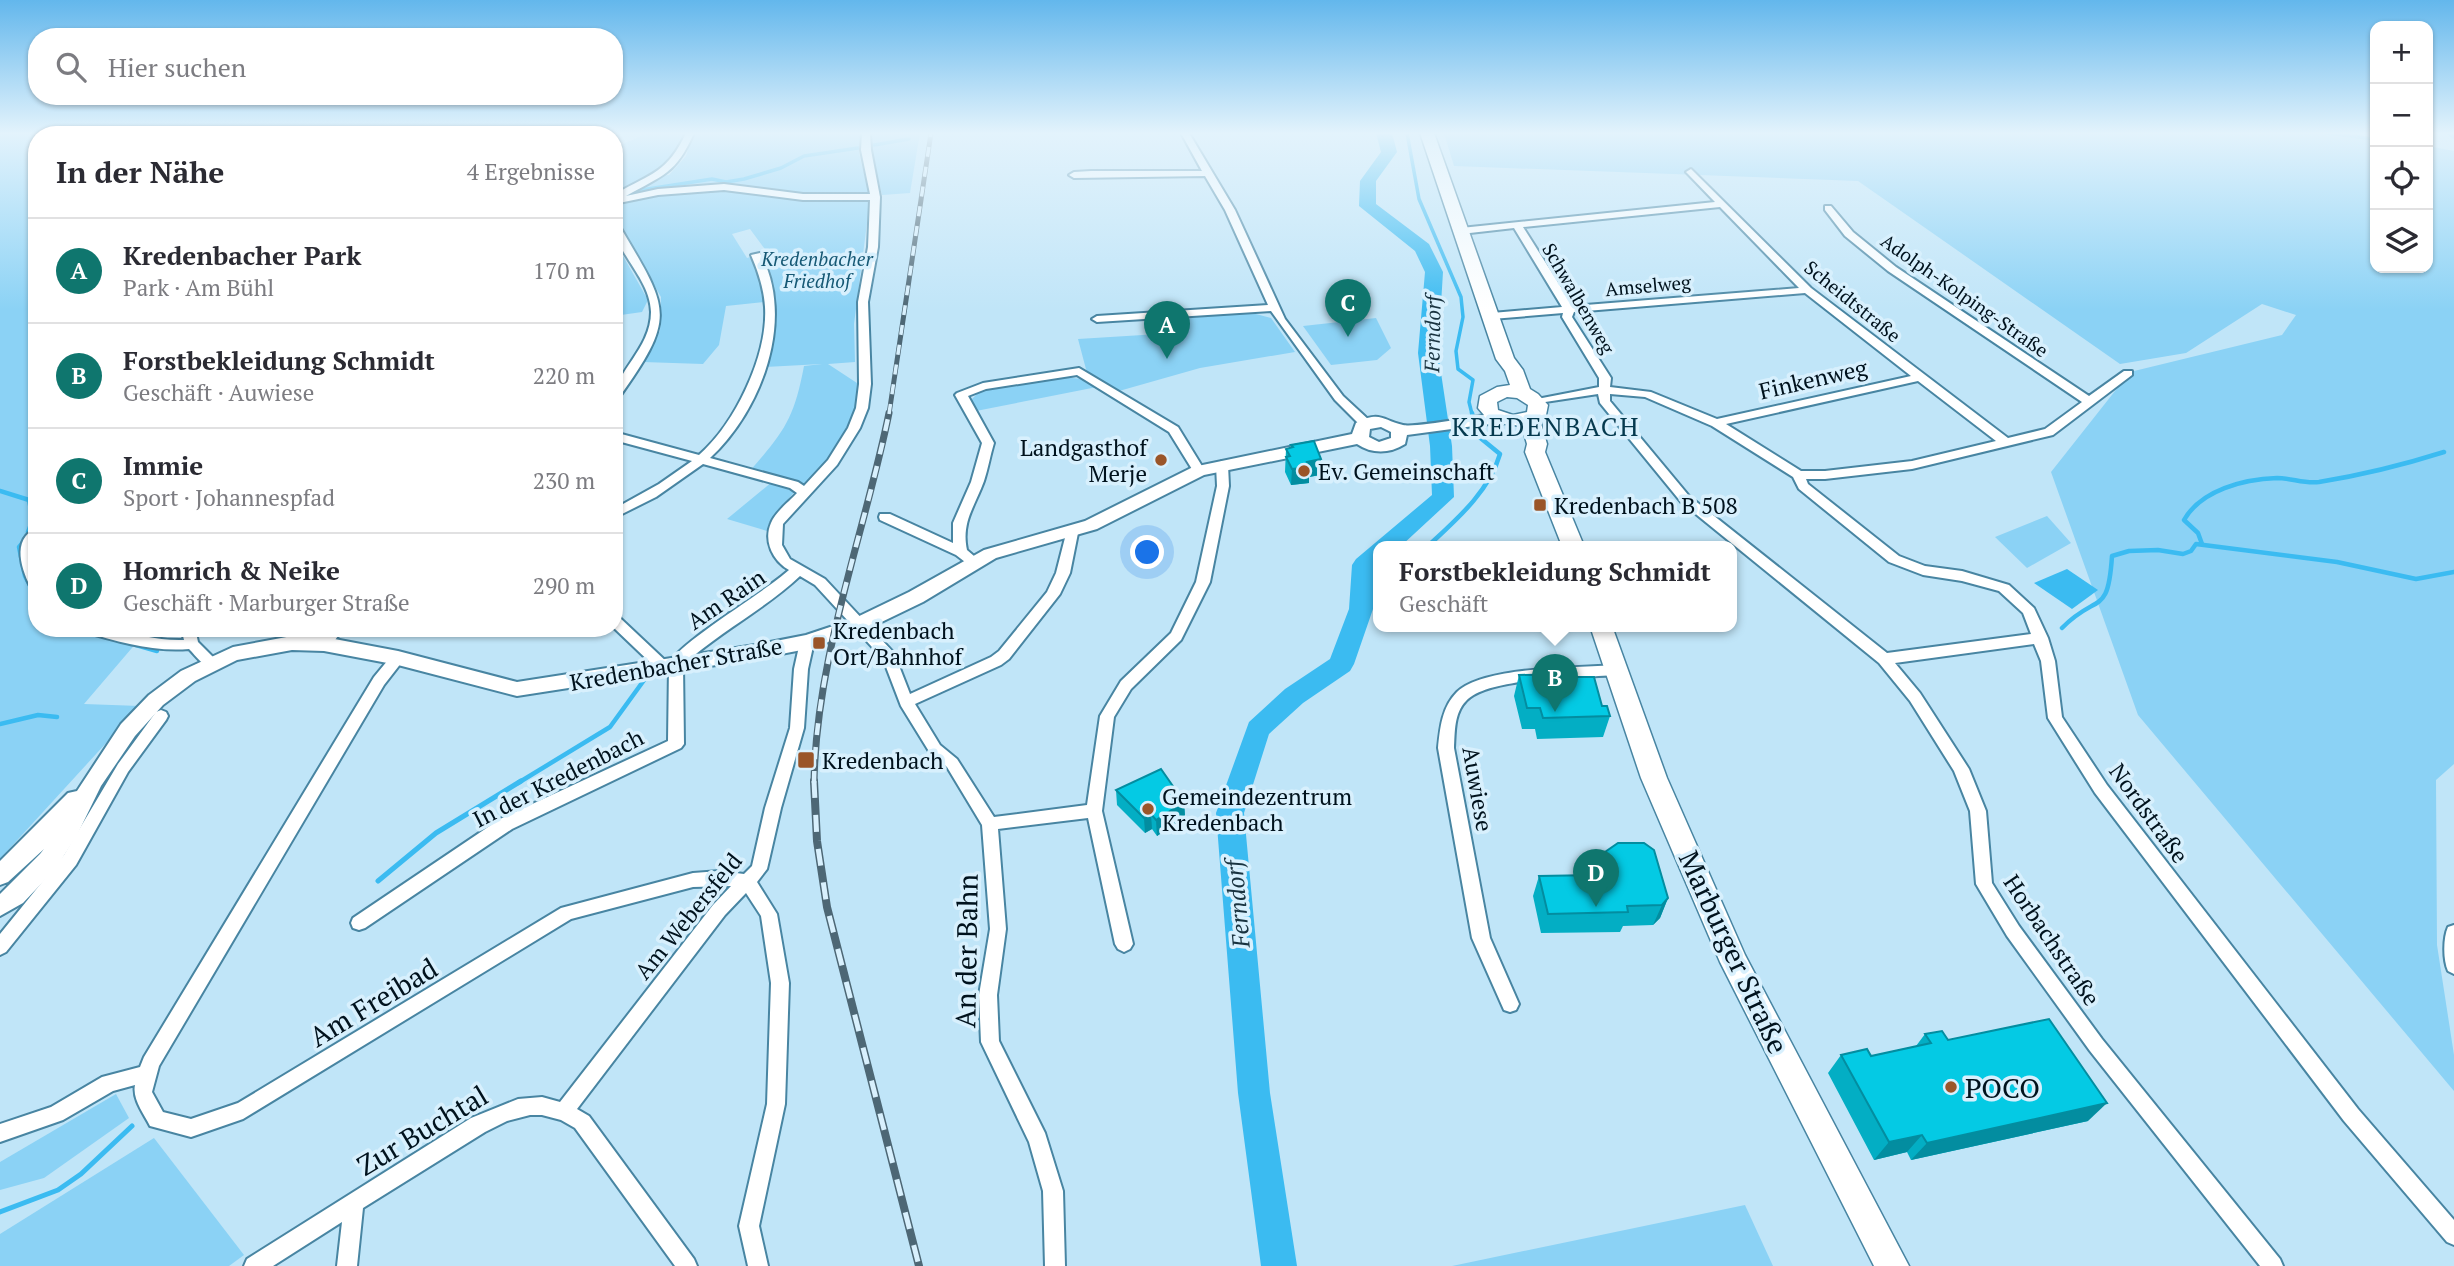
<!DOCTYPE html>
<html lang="de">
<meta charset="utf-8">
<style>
body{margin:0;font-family:"PT Serif",serif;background:#f2f2f3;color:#2b2b33}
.controls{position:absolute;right:21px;top:21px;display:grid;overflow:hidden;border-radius:14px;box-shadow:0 2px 5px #0004}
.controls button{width:63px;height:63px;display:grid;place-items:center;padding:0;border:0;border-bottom:2px solid #e1e1e2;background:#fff;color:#2b2b33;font:35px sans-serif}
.you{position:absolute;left:1148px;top:553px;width:24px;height:24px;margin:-18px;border:5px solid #fff;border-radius:50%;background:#1a73e8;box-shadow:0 0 0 10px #1a73e833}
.badge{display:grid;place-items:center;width:46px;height:46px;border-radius:50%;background:#0f766e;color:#fff;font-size:23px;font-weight:700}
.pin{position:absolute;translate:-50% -58px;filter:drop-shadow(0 2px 4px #0008)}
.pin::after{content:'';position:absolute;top:37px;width:24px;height:21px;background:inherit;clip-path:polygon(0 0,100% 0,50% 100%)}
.popup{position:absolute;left:1373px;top:541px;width:364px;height:91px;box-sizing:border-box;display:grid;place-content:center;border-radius:14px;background:#fff;filter:drop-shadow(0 2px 5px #0005);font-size:23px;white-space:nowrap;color:#7c7c81}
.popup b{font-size:26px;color:#2b2b33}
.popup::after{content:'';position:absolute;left:50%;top:100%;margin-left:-14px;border:14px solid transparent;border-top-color:#fff}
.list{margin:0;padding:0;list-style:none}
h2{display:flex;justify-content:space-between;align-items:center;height:91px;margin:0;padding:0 28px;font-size:30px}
h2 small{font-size:23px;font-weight:400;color:#7c7c81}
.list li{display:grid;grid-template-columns:46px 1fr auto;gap:21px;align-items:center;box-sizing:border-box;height:105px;padding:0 28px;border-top:2px solid #e1e1e2}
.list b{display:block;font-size:26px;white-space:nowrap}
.list p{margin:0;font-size:23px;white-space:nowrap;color:#7c7c81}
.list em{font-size:23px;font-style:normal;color:#7c7c81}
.icon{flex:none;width:38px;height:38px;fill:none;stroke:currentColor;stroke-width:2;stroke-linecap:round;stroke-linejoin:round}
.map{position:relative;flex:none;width:2454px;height:1266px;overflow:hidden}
.search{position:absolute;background:#fff;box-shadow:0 2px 5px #0004;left:28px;top:28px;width:595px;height:77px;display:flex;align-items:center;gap:18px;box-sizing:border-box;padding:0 24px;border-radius:28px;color:#7c7c81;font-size:26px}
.panel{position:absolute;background:#fff;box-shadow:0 2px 5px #0004;left:28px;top:126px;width:595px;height:511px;border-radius:28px}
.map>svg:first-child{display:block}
</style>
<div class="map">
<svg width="2454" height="1266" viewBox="0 0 2454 1266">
<rect width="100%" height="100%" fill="#c0e5f8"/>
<g fill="#8bd2f5">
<polygon points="0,133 534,133 37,135 37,628 149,628 84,704 140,706 0,859"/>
<polygon points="648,133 684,133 674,155 656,176 669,175 686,156 693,133 861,133 859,153 869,194 805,195 712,184 614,198 614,148"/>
<polygon points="871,133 920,133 910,193 882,195 871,150"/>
<polygon points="1444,133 2326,133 2375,139 2375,268 2428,268 2428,146 2454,151 2454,764 2436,780 2437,945 2454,1055 2454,1091 2138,715 2051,472 2130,372 2282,335 2296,315 2262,304 2186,353 2120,364 1858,181 1454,166"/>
<path d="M723,189L803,200H870L854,324L855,362L828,364L860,385V409L829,461L806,486L749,472C784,432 794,419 804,366L822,364L765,367C775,321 783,298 762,254L767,252L750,229L732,234L747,258L750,257L761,282L765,302L726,306L719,345L703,364L643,362L660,331L661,297L614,215V207L619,203L660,194Z"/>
<polygon points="614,240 648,300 642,312 614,316"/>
<polygon points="1252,313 1271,318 1295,352 1200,368 1119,391 1087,373 1078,339 1175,333 1173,318"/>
<polygon points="1376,318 1391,348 1377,360 1331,365 1303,326"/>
<polygon points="1060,377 1084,379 1097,387 976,411 970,401 980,391"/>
<polygon points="772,482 796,490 770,521 767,531 727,519"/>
<polygon points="2047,516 2071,543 2027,568 1995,537"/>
<polygon points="116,1094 129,1118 44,1178 0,1190 0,1162"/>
<polygon points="154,1138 244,1255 229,1266 0,1266 0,1234"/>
<polygon points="1745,1205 1773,1266 1452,1266"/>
</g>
<polygon fill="#3bbbf1" points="2067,569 2098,590 2072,609 2034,583"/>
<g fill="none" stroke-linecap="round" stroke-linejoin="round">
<g stroke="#3bbbf1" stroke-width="3.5">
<polyline points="1407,133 1419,199 1461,297 1463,317 1456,351 1458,369 1473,380 1469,402 1472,414"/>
<polyline points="2327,133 2375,139"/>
<polyline points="2448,133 2454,137"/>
<polyline points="874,145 909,139"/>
<polyline points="635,191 712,179 726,182 744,179 781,168 804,156 858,148"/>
</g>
<g stroke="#3bbbf1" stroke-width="4.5">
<polyline points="0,491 29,500 33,519 28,532"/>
<polyline points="37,526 19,547 25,576 37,599"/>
<path d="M2202,544L2198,533L2184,520C2201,490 2244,479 2277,478C2292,478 2304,484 2319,482C2362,475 2403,465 2444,452"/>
<path d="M1428,546C1456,520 1489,492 1500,454L1478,436L1472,413"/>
<polyline points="1362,591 1378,583"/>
<polyline points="74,628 90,633"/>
<path d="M2062,628C2097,592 2108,618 2112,556L2129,551L2158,550L2183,554L2191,551L2196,544L2337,562L2416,579L2454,572"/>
<polyline points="136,645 157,651"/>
<polyline points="0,724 38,715 57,717"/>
<polyline points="518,783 610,727 647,676"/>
</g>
<g stroke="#3bbbf1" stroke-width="5">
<polyline points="378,881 436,833 521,781"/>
<polyline points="0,1212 58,1190 81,1174 132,1126"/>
</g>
<polygon fill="#3bbbf1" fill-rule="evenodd" points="1376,133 1392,133 1397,152 1376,181 1376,204 1429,244 1443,272 1438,353 1452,446 1454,497 1401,546 1378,546 1373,609 1354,664 1350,671 1303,703 1269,734 1244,813 1270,1093 1297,1266 1261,1266 1238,1093 1216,813 1249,722 1285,689 1330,659 1349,609 1352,565 1356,559 1432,495 1430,446 1418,353 1425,272 1415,251 1359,206 1360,181 1381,152"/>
<defs>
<g id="street">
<path d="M686,133H694C676,174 663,175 626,196L658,189L724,184L803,194H870L861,150L862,133H870L871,150L880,197L878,247L868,302L871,384L868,408L860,428L837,465L783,524L782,545L790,559L825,579L894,653L910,694L991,657L999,651L1047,592L1056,573L1067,530L1072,529L1078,533L1070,573L1060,594L1009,659L1001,665L915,704L940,745L957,759L994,817L1087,805L1100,716L1121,681L1171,633L1196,582L1217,486L1216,465L1222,461L1228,465L1229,486L1210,582L1181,640L1131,689L1114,717L1102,811L1133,944L1130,949L1124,952L1118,949L1115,944L1088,818L998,829L1006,929L997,995L999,1041L1045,1133L1063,1191L1065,1266H1045L1043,1191L1029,1142L981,1042L979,995L990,929L982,825L947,767L930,753L901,706L883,659L815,585L800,576C764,610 719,632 683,665L684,744L681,748L512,829L365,928L359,930L353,928L351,923L353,918L500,819L668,741L669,666L662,670L657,669L614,628V615L619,617L669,664C678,643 765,592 789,570C773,561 763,541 771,523C775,512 790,501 797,493L790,488L703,464L656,497L614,518V509L659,484L692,461L614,440V432L699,455C735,424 768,355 765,307C764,289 758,271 751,255L760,253C796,318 762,410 710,458L798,482L804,486L828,460L848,428L856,408L859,384L858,302L868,247L870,200H803L724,190L658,195L614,204V198L618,197L615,195L617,193C652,173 667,173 686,133Z"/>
<polygon points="1181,133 1189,133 1235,210 1285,319 1343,396 1370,421 1370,427 1362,427 1335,400 1271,311 1097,322 1092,319 1097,316 1268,305 1225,210 1205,176 1074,178 1069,175 1074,172 1091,171 1202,171"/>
<path d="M1691,169L1811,288L2008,438L2045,429L2082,402L1888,271L1845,236L1825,210V206H1831L1853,232L1896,267L2089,396L2124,371H2132V375L2053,435L1912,469L1825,479H1806L1808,484L1899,556L1925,566L1962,571L2009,585L2034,608L2048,638L2055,661L2062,717L2107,785L2358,1109L2454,1220V1245L2447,1242L2344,1121L2095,793L2048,718L2041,661L2034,644L1895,663L1920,693L1969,769L1986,811L1992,883L2019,926L2102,1039L2280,1259L2283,1266H2260L2090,1051L2007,936L1976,884L1970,811L1954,771L1910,701L1879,663L1681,502L1600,403L1598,394L1532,404V400L1599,387V378L1562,317L1563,313L1492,319L1487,316L1492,313L1562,307L1514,228L1461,234L1456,231L1461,228L1715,202L1688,174L1686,172ZM1720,207L1799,288L1573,306L1523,227ZM1805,293L1911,376L1717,419L1651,392L1610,387L1611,378L1572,317L1574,312ZM1918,381L1996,441L1912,461L1825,471H1801L1726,424ZM1610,394L1645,397L1712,426L1793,477L1799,489L1889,562L1923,575L1962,581L1999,591L2023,613L2031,634L1887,653L1689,496L1610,401Z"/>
<path d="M614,222L619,225C669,310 678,315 618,399L614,400C614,372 651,349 651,312C650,277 614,253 614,222Z"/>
<path d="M1079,368L1178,427L1205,471L1203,474H1195L1169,432L1077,375L986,389L968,396L994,443C990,456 988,469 984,481C975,506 961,522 967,550L981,562L979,565H969L956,555L880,520L879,517L880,514H890L953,543V523L971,482L982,443L955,395L957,393L983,383Z"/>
<path d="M37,528C37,538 32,547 33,557C34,569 37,579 37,592L32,590C22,571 10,539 37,528Z"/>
<path d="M83,628C92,628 102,627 111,629C136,634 158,641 184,640L181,628H195L198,642L219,663L217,667C205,670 197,657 189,649C153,652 119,642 85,632Z"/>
<polygon points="329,628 344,628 329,648 319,648 317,644"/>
<path d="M807,637L814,642L808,669L804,728L781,808L767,869L757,882L777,914L789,983L785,1104L759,1226L768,1266H748L739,1226L767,1104L771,983L761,916L746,893L725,915L577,1109L589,1116L694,1259L697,1266H675L575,1128L561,1120L542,1115H530L507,1121L485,1132L363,1208L357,1266H337L342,1222L273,1266H244L247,1259L471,1118L518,1099L542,1097L560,1102L713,905L731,886L693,887L571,919L243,1119L191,1137L150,1126C144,1114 132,1099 135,1085L113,1091L63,1120L0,1142V1124L51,1107L102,1077L140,1067L144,1057L374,677L393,654H403L405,658L384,685L159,1066L152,1092L163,1112L191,1119L238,1103L561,908L693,873L720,871L744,874L752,866L765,808L790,728L794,669L800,642Z"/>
<path d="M1616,665L1621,666L1623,670L1621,674L1616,675C1582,678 1488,677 1466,701C1454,713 1455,732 1454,748L1490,938L1519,1004L1516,1010L1510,1012L1504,1010L1472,938L1438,748C1440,728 1442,707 1457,692C1484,666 1578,668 1616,665Z"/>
<polygon points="161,710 166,712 168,716 166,720 128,772 76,865 6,952 0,955 0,934 64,855 118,764 156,712"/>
<path d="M2454,925V974L2448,971C2443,960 2443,938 2448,927Z"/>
</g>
<path id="secondary" d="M1498,413L1506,418L1504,422L1407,435L1405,444C1389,454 1372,454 1357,444L1204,475L1097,529L996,558L923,602L865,630L807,649L755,659L517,696L398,665L324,651L292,650L237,660L195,681L163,705L135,736L101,786L77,835L56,868L23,903L0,916V894L40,854L44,849L8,882L0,885V861L68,793L77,791L121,724L149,695L181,671L233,647L292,636L324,637L398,651L517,682L755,645L806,635L851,620L909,592L984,550L1085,521L1193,467L1352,434L1356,423C1381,410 1383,421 1403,425C1416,428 1481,415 1498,413ZM1381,427L1391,432V438L1379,442L1369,437L1370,429Z"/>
<g id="primary">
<path d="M1420,133H1434L1514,358L1523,370L1530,389L1538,394L1548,405L1546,415L1540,420L1547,444L1545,452L1584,546H1562L1525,452L1527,444L1522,426L1490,422L1478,408L1480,396L1497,387L1510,385L1505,371L1496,359ZM1507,397L1517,398L1528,405L1527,412L1513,415L1498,410L1497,402Z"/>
<polygon points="1590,626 1612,626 1667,778 1745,955 1909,1266 1874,1266 1720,962 1641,778"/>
</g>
</defs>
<use href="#street" stroke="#4885a2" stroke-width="4"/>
<use href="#secondary" stroke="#4885a2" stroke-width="4"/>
<use href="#primary" stroke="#4885a2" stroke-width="3"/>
<use href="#street" fill="#fff" fill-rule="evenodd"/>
<use href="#secondary" fill="#fff" fill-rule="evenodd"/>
<use href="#primary" fill="#fff" fill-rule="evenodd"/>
<defs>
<polyline id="rail-far2" points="889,414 931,133"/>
<path id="rail-far1" d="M814,783C816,656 864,536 889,413"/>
<polyline id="rail" points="814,781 817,841 827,907 919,1266"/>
</defs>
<use href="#rail-far2" stroke="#4d6775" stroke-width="5"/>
<use href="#rail-far1" stroke="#4d6775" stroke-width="7"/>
<use href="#rail" stroke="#4d6775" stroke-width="8"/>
<use href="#rail-far2" stroke="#d8f0fd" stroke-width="3.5" stroke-dasharray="10" stroke-linecap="butt"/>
<use href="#rail-far1" stroke="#d8f0fd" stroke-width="4.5" stroke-dasharray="12" stroke-linecap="butt"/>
<use href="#rail" stroke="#d8f0fd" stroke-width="5" stroke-dasharray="17" stroke-linecap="butt"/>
</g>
<g fill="#03aec4">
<polygon points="1291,445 1321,459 1320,475 1309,477 1309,483 1291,485 1285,472 1286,449 1291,448"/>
<polygon points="1519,675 1572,677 1602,706 1610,716 1603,737 1537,739 1535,729 1522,729 1514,696"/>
<polygon points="1116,790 1184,802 1185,817 1157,836 1152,829 1145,833 1117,805"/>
<polygon points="1591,854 1668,898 1660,918 1653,925 1623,926 1620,932 1541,933 1533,896 1539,876 1585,875"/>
<polygon points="1925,1034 1948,1040 2088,1121 1911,1160 1907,1152 1874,1160 1828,1073 1841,1055 1871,1056 1916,1046"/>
</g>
<g fill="#038da0">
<polygon points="1321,459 1320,475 1309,477 1309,483 1291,485 1292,469 1307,462"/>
<polygon points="1184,802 1185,817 1157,836 1156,820"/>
<polygon points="1151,814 1152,829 1145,833 1144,818"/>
<polygon points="1668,898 1660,918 1653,925 1662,905"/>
<polygon points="2107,1103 2088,1121 1911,1160 1927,1143"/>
<polygon points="1922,1135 1907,1152 1874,1160 1889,1142"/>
</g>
<g fill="#04cae4" stroke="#038da0" stroke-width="2">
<polygon points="1314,441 1321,459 1307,462 1310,467 1292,469 1286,457 1290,456 1286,449 1293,447 1291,445"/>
<polygon points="1571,674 1572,677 1594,677 1602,706 1607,706 1610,716 1543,718 1540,708 1527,708 1519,675"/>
<polygon points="1161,769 1184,802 1156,820 1151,814 1144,818 1116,790"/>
<polygon points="1618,843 1644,843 1654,850 1668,898 1662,905 1627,906 1628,912 1548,914 1539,876 1597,875 1591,854 1602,854"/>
<polygon points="2049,1019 2107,1103 1927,1143 1922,1135 1889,1142 1841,1055 1867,1049 1871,1056 1931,1043 1925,1034 1942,1031 1948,1040"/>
</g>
<linearGradient id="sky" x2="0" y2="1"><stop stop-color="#63b7ec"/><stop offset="0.43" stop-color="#e3f3fc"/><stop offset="1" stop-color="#e3f3fc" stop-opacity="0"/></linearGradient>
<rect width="2454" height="310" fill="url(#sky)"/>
<g fill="#9a5529" stroke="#d8f0fd" stroke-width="2.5">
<circle cx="1161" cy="460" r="7"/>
<circle cx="1304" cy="471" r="7"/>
<rect x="1533" y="498" width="14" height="14" rx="3.5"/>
<rect x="812" y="636" width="14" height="14" rx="3.5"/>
<rect x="797" y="751" width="18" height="18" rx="3.5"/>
<circle cx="1148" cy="809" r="7"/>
<circle cx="1951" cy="1087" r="7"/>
</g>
<g text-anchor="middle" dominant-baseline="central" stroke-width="7" stroke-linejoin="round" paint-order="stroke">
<g font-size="19" font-style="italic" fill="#155874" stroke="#d8f0fd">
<text x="817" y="258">Kredenbacher<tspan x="817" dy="22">Friedhof</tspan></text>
</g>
<g font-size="19" fill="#00121d" stroke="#d8f0fd">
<text transform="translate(1648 285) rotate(-5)">Amselweg</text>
<text transform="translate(1965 295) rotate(35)">Adolph-Kolping-Straße</text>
<text transform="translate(1579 298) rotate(60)">Schwalbenweg</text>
<text transform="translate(1853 301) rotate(39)">Scheidtstraße</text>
</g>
<g font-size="21" font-style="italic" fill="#193340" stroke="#d8f0fd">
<text transform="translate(1432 334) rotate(-89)">Ferndorf</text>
</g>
<g font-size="23" fill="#00121d" stroke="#d8f0fd">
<text transform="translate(1813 379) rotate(-13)">Finkenweg</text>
<text transform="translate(726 599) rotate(-34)">Am Rain</text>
<text transform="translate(676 664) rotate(-10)">Kredenbacher Straße</text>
<text transform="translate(558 778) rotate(-27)">In der Kredenbach</text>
<text transform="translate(1478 789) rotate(80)">Auwiese</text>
<text transform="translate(2149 813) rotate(54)">Nordstraße</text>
<text transform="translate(688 916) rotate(-51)">Am Webersfeld</text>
<text transform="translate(2052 940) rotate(56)">Horbachstraße</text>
</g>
<g font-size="23" fill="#00121d" stroke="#d8f0fd" text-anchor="start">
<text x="1147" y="447" text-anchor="end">Landgasthof<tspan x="1147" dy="26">Merje</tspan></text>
<text x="1318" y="471">Ev. Gemeinschaft</text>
<text x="1554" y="505">Kredenbach B 508</text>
<text x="833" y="630">Kredenbach<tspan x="833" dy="26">Ort/Bahnhof</tspan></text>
<text x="822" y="760">Kredenbach</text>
<text x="1162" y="796">Gemeindezentrum<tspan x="1162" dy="26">Kredenbach</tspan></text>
</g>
<g font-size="24" font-style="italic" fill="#193340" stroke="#d8f0fd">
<text transform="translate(1237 904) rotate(-95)">Ferndorf</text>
</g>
<g font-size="26" letter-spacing="2" fill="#05394e" stroke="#d8f0fd">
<text x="1546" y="426">KREDENBACH</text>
</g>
<g font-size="28" fill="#00121d" stroke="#d8f0fd">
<text transform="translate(966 951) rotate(-89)">An der Bahn</text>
<text transform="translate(1734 952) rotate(65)">Marburger Straße</text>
<text transform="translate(373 1002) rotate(-31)">Am Freibad</text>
<text transform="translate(422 1130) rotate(-31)">Zur Buchtal</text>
</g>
<g font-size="28" fill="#00121d" stroke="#d8f0fd" text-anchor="start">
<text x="1965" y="1087">POCO</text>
</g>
</g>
</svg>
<div class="controls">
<button>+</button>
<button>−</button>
<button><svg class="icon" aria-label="locate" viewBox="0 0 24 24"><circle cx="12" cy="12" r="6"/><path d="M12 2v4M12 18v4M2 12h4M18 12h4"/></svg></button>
<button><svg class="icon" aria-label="layers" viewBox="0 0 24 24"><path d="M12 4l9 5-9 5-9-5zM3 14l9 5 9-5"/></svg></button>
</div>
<div class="you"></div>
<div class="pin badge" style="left:1167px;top:359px">A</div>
<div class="pin badge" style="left:1555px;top:712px">B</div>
<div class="popup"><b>Forstbekleidung Schmidt</b>Geschäft</div>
<div class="pin badge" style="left:1348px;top:337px">C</div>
<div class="pin badge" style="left:1596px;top:907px">D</div>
<div class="search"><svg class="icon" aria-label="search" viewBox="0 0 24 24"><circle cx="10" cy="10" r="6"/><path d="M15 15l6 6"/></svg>Hier suchen</div>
<section class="panel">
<h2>In der Nähe<small>4 Ergebnisse</small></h2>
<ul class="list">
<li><span class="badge">A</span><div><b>Kredenbacher Park</b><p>Park · Am Bühl</p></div><em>170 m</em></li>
<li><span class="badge">B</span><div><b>Forstbekleidung Schmidt</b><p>Geschäft · Auwiese</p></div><em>220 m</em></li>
<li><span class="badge">C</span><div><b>Immie</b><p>Sport · Johannespfad</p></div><em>230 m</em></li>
<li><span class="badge">D</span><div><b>Homrich &amp; Neike</b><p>Geschäft · Marburger Straße</p></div><em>290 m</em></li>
</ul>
</section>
</div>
